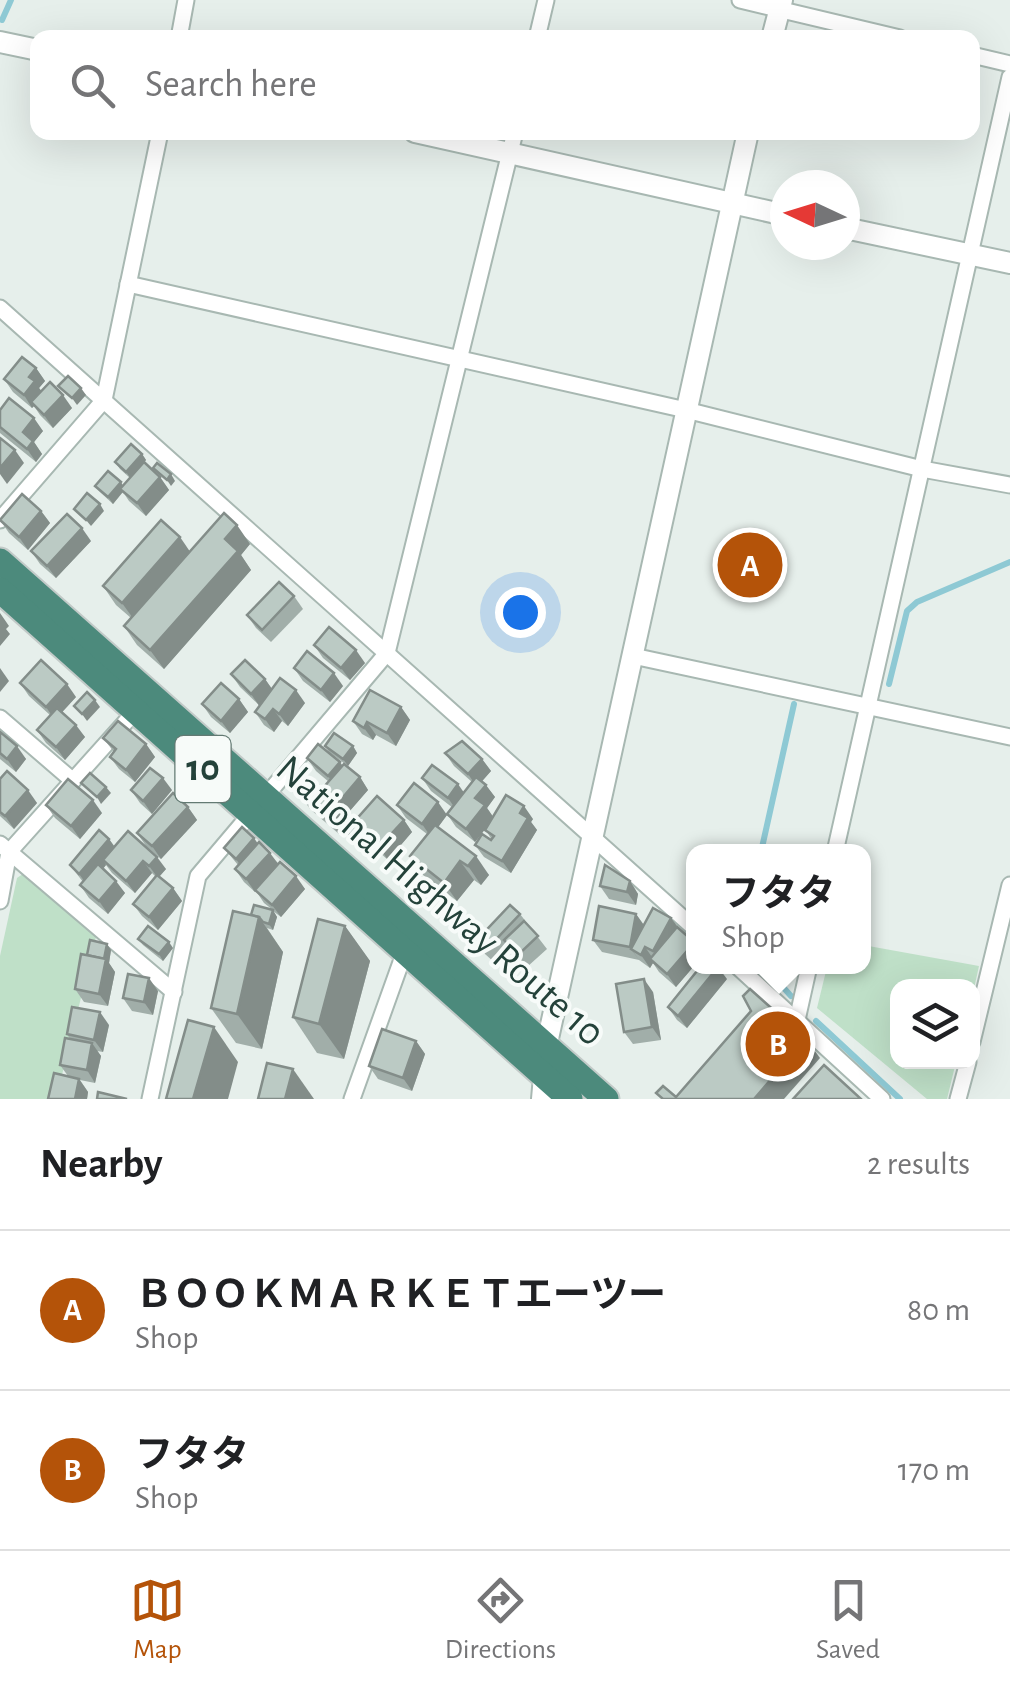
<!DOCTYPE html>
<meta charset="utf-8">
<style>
body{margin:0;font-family:"Alegreya Sans","Noto Sans JP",sans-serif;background:#f2f2f2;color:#202124}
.controls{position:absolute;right:30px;bottom:30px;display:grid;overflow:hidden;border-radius:20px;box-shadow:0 10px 40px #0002}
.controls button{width:90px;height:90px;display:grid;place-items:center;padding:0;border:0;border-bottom:2px solid #e0e0e0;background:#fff;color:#202124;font:50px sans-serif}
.compass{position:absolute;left:770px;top:170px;width:90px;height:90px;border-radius:50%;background:#fff;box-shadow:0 10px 40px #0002;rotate:274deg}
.you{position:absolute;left:520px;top:612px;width:35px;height:35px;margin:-25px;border:8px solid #fff;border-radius:50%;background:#1a73e8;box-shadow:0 0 0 15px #1a73e833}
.badge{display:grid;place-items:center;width:65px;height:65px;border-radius:50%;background:#b45309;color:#fff;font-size:32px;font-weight:700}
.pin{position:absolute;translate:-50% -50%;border:5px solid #fff;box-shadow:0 2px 10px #0006}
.popup{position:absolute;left:686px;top:844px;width:185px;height:130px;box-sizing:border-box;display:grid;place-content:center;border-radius:20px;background:#fff;filter:drop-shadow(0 2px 8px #0005);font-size:32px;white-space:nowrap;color:#757577}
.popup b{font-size:38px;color:#202124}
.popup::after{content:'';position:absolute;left:50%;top:100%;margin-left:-20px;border:20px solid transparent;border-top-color:#fff}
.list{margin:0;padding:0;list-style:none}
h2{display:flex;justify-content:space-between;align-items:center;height:130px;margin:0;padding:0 40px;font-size:42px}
h2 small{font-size:32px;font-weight:400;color:#757577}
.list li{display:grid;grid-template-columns:65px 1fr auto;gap:30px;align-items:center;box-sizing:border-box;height:160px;padding:0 40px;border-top:2px solid #e0e0e0}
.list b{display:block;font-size:38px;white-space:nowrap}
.list p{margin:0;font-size:32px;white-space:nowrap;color:#757577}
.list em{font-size:32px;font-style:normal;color:#757577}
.icon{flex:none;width:55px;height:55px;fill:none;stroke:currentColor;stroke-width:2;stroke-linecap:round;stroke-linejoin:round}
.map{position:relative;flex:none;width:1010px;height:1099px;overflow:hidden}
.search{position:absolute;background:#fff;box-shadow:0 10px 40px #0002;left:30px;right:30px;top:30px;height:110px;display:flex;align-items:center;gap:25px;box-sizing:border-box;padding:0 35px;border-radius:20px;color:#757577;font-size:38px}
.sheet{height:450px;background:#fff}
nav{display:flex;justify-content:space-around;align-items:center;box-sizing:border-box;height:140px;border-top:2px solid #e0e0e0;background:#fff;font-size:28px;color:#757577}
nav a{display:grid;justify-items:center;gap:5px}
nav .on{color:#b45309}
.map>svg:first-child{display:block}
</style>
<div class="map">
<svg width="1010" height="1099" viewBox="0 0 1010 1099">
<rect width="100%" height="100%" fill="#e6efeb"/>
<g fill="#bfe0c8">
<polygon points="27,871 97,933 56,1099 0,1099 0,956 17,878"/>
<polygon points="863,945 979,966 973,993 972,986 898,986 898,1062 956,1062 947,1099 927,1099 817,1008 827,967 863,966"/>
</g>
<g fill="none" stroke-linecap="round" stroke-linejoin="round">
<g stroke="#8ec9d4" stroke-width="6">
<polyline points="2,20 11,0"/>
<polyline points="889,684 907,611 917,602 1010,562"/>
<polyline points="761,852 794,704"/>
<polyline points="764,966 791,996"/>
<polyline points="816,1021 900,1099"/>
</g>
<defs>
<g id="minor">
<polyline points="740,0 900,38"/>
<polyline points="179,38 186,0"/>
<polyline points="537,38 546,0"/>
<polyline points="972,55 1010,64"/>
<polyline points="128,284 686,410 922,469 1010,485"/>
<polyline points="0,308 693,927"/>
<polyline points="0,520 104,400 160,132"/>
<polyline points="633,656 1010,737"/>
<polyline points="0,718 72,780"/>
<polyline points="0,844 174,992"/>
<polyline points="835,852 1010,77"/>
<polyline points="0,901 9,852 140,706"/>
<polyline points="737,966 882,1099"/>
<polyline points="797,1020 809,966"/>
<polyline points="972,1042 1010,885"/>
<polyline points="150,1099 198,876 387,653 515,132"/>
<polyline points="352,1099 405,951"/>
<polyline points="958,1099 968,1062"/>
</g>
<g id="tertiary">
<polyline points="772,38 782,0"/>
<polyline points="0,42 38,50"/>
<polyline points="415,132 785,215"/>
<polyline points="845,228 1010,263"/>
<polyline points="542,1099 547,1043 748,132"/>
</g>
<g id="trunk">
<polyline points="0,561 606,1099"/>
<polyline points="0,590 570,1099"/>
</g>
</defs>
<use href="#minor" stroke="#a8b8b2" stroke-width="19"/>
<use href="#tertiary" stroke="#a8b8b2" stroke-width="24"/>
<use href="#trunk" stroke="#c2cac8" stroke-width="29"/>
<use href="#minor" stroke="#fff" stroke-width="15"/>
<use href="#tertiary" stroke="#fff" stroke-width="20"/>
<use href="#trunk" stroke="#4c8a7c" stroke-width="25"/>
</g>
<g fill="#a1aea9">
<polygon points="36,368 45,381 39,388 41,391 72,408 53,428 40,415 34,406 32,408 13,392 4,379"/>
<polygon points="0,410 43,431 34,442 42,454 36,462 0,433"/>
<polygon points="142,454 146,460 144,462 160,477 169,490 146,516 129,501 123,492 113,504 100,492 95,486 123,486 130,478 120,469 115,462"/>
<polygon points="41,511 50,523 28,550 9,533 0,520"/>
<polygon points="91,541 56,578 40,564 31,551"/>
<polygon points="250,544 241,555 251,570 164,669 137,645 124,626 131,618 116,605 103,586 190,551"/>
<polygon points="294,596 303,609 271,642 256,628 247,615"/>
<polygon points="314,645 365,663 350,680 323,658"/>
<polygon points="294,668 343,686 330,702 303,681"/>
<polygon points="231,674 265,679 272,689 305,703 288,726 282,721 274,732 264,725 255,712 260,706 240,687"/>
<polygon points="20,683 76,697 62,712 85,737 65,760 46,743 37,730 50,715 29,696"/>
<polygon points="239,699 248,712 230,733 211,717 202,704"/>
<polygon points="401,707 410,720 396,746 376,735 373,740 362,734 353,721"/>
<polygon points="0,732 26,759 16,772 0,759"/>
<polygon points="103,738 146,744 155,757 135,782 119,769 110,757 114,752"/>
<polygon points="325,746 353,746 357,753 348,766 329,752"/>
<polygon points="445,753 482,759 491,771 482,781 495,797 487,808 493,817 533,819 531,822 537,830 511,873 484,857 475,845 492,840 485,829 475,842 456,827 447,814 453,808 431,791 422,778 464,793 472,782 454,766"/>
<polygon points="307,758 342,766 360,777 368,790 348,813 352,818 339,834 310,809 301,796 322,789 329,782 316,771"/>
<polygon points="0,779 37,803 14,829 0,816"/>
<polygon points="131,790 172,790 152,814 140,803"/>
<polygon points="46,805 102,813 80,839 55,818"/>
<polygon points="397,805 447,815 438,827 489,875 481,885 474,880 457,901 423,875 410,856 427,834 406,818"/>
<polygon points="188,807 197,820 161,859 146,846 137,833"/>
<polygon points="404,820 412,832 388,860 378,851 372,859 355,844 346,831"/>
<polygon points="109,839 115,847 166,869 159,877 173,888 182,901 158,930 142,916 133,904 155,876 152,873 135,893 112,873 106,865 103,869 125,893 108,914 89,898 80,885 83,882 70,865"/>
<polygon points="258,844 305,889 281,917 273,911 277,917 273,930 267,928 283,952 262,1049 236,1043 211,1008 251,915 273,910 264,903 256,891 255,892 244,882 235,869 238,865 224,848"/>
<polygon points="630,881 638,894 636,905 609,899 600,886"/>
<polygon points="520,914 547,949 527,967 509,947 495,963 485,954 476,941"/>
<polygon points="636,914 644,925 671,918 678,928 694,966 676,987 659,972 653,963 650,968 639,960 602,952 593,940"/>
<polygon points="345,926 370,961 344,1059 317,1053 293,1017"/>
<polygon points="138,939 173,948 163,961 143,945"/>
<polygon points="111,950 109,963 115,972 108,1006 84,1002 75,989 87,955"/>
<polygon points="727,979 687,1028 677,1020 668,1007"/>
<polygon points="158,991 153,1015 132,1011 123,998"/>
<polygon points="653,992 661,1040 633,1044 624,1032"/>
<polygon points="109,1025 103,1052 97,1051 101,1056 95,1083 80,1080 88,1092 87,1099 48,1099 68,1076 60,1065 70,1039 67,1034"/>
<polygon points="416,1041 425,1054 412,1091 378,1079 369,1066"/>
</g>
<g fill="#838d89">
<polygon points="36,368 45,381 39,388 44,394 31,402 34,406 32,408 24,395 29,377"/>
<polygon points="81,388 86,395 77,405 72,398"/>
<polygon points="63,395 72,408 53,428 44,415"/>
<polygon points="34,418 43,431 34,442 42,454 36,462 27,449 23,432"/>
<polygon points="15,450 24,463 7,484 0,474 0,468"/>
<polygon points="142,454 146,460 131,479 126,472"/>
<polygon points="171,474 175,481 171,486 167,480"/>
<polygon points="160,477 169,490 146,516 137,503"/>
<polygon points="121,482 125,489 113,504 108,497"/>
<polygon points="100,504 104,511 91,526 86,520"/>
<polygon points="41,511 50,523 28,550 19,537"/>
<polygon points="237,525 250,544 241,555 251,570 164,669 150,650 225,539"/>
<polygon points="82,528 91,541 56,578 47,566"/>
<polygon points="180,537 193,556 135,621 122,603"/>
<polygon points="0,613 9,626 6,629 10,634 0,646"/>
<polygon points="356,650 365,663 350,680 341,668"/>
<polygon points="0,668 9,681 0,692"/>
<polygon points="334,673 343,686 330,702 321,690"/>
<polygon points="265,679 274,692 260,707 251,694"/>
<polygon points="67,684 76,697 55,720 46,707"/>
<polygon points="296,690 305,703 288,726 279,714"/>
<polygon points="239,699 248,712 230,733 221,721"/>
<polygon points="95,700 100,707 87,721 82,714"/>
<polygon points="401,707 410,720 396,746 387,733"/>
<polygon points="273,709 282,721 274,732 265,719"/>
<polygon points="367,722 376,735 373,740 364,728"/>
<polygon points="76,725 85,737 65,760 56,747"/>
<polygon points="146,744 155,757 135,782 126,770"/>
<polygon points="17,746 26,759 16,772 7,759"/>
<polygon points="353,746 357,753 348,766 343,759"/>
<polygon points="482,759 491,771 477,787 468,774"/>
<polygon points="340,762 349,775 337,789 328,776"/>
<polygon points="360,777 368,790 348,813 352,818 339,834 330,821 339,802"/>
<polygon points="163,778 172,790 152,814 143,801"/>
<polygon points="458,784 467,797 457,811 448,798"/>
<polygon points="486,785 495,797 487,808 494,818 475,842 466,829 475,798"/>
<polygon points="106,787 111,793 101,804 97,797"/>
<polygon points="28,790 37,803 14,829 5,816"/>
<polygon points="93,800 102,813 80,839 71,826"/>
<polygon points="438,802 447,815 431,837 422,824"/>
<polygon points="524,806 533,819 531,822 537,830 511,873 502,861 520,813"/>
<polygon points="188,807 197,820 161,859 152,846"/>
<polygon points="404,820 412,832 388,860 379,847"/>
<polygon points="254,838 263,851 245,872 236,859"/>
<polygon points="109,839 118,852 103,860 106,865 88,886 79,874"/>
<polygon points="370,839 378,851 372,859 363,846"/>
<polygon points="270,853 279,865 255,892 246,879"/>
<polygon points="476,856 489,875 481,885 468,866"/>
<polygon points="157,857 166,869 158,878 149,866"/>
<polygon points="143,861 152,873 135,893 126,881"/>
<polygon points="460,861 474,880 457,901 444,883"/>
<polygon points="296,876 305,889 281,917 272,905"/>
<polygon points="423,879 428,886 417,899 413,893"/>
<polygon points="116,881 125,893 108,914 99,901"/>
<polygon points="630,881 638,894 636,905 627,892"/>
<polygon points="173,888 182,901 158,930 149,917"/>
<polygon points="273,910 277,917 273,930 269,924"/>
<polygon points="636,914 645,927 631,949 639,960 630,947"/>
<polygon points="259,917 283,952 262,1049 237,1014"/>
<polygon points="671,918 680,930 662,964 653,951"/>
<polygon points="345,926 370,961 344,1059 319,1024"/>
<polygon points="169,942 173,948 163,961 159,954"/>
<polygon points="107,944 111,950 109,963 115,972 108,1006 99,994"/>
<polygon points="693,944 694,966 676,987 667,974"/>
<polygon points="645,947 654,960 650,959 653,963 650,968 641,955"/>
<polygon points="718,967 727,979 687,1028 678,1016"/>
<polygon points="149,978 158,991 153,1015 144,1002"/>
<polygon points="644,979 653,992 661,1040 652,1027"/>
<polygon points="100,1012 109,1025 103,1052 94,1040"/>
<polygon points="214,1027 238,1062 228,1099 193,1099"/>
<polygon points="806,1039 820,1058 784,1099 754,1099"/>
<polygon points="416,1041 425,1054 412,1091 403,1078"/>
<polygon points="92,1043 101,1056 95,1083 87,1070"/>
<polygon points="293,1069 314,1099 285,1099"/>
<polygon points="79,1079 88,1092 87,1099 75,1099"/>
</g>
<g fill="#bbcac4" stroke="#838d89" stroke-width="2.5">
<polygon points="22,357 36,368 29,377 35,381 24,395 4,379"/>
<polygon points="68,376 81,388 72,398 58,386"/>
<polygon points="50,382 63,395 44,415 31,402"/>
<polygon points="9,398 34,418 23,432 33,441 27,449 0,427 0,410"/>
<polygon points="0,438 15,450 0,468"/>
<polygon points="131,444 142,454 126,472 115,462"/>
<polygon points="144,462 160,477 137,503 120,489"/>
<polygon points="157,463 171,474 167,480 153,468"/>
<polygon points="108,471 121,482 108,497 95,486"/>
<polygon points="87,493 100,504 86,520 74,509"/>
<polygon points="22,494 41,511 19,537 0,520"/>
<polygon points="224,513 237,525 225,539 238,551 150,650 124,626"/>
<polygon points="67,514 82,528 47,566 31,551"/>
<polygon points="161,520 180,537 122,603 103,586"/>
<polygon points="279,582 294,596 262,630 247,615"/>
<polygon points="329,627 356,650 341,668 314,645"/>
<polygon points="307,651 334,673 321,690 294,668"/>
<polygon points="41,660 67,684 46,707 20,683"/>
<polygon points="245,660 265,679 251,694 231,674"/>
<polygon points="280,678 296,690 279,714 273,709 265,719 255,712"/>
<polygon points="221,683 239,699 221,721 202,704"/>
<polygon points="370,690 401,707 387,733 367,722 364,728 353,721"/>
<polygon points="87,692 95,700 82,714 74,706"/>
<polygon points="57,708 76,725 56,747 37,730"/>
<polygon points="118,721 146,744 126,770 110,757 116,749 103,738"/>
<polygon points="0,732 17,746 7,759 0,753"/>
<polygon points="334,733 353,746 343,759 325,746"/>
<polygon points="462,741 482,759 468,774 445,753"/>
<polygon points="318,744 340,762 328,776 307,758"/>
<polygon points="344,764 360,777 339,802 343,806 330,821 301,796 314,782 322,789"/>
<polygon points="432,765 458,784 448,798 422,778"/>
<polygon points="150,768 163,778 143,801 131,790"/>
<polygon points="7,771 28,790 5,816 0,812 0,779"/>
<polygon points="90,773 106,787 97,797 81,783"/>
<polygon points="476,777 486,785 475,798 485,805 466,829 447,814"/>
<polygon points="68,779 93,800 71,826 46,805"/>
<polygon points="414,783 438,802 422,824 397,805"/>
<polygon points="173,793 188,807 152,846 137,833"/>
<polygon points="506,795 524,806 520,813 528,818 502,861 475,845 482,834 491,840 494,836 485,830"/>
<polygon points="377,796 404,820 379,847 370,839 363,846 346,831"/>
<polygon points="435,825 476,856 468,866 460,861 444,883 410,856"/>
<polygon points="242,827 254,838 236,859 224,848"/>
<polygon points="99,830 109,839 79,874 70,865"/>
<polygon points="128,831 157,857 149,866 143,861 126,881 103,860"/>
<polygon points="259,842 270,853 246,879 235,869"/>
<polygon points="280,862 296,876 272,905 255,890"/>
<polygon points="98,864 116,881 99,901 80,885"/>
<polygon points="605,865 630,881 627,892 600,886"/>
<polygon points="414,871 423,879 413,893 404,885"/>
<polygon points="157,875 173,888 149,917 133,904"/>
<polygon points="254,905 273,910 269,924 263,922 259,917 251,915"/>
<polygon points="510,905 520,914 486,950 476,941"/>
<polygon points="599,906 636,914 630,947 593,940"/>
<polygon points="653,908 671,918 653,951 645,947 641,955 631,949"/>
<polygon points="233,911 259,917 237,1014 211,1008"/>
<polygon points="318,919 345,926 319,1024 293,1017"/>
<polygon points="524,921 538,936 518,955 504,940"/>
<polygon points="148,926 169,942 159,954 138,939"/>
<polygon points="677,927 693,941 693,944 667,974 650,959"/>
<polygon points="90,940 107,944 104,959 87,955"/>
<polygon points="81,954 106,959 99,994 75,989"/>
<polygon points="701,966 718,967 678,1016 668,1007"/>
<polygon points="128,974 149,978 144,1002 123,998"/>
<polygon points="644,979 652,1027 624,1032 616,984"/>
<polygon points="750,989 806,1039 754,1099 663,1099 656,1093 663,1086 676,1097 751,1011 743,996"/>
<polygon points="72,1007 100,1012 94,1040 67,1034"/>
<polygon points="188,1020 214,1027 193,1099 166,1099"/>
<polygon points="382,1029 416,1041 403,1078 369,1066"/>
<polygon points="65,1038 92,1043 87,1070 60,1065"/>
<polygon points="267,1063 293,1069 285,1099 258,1099"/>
<polygon points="824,1065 861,1099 793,1099"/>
<polygon points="54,1073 79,1079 75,1099 48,1099"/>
<polygon points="98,1092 127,1099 97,1099"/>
</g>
<g text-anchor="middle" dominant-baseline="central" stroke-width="8" stroke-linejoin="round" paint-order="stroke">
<rect fill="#f7fbf9" stroke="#637a73" stroke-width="2.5" x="175.5" y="736" width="55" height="66" rx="8"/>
<g font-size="38" font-weight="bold" fill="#24423a">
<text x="203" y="769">10</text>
</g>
<g font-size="40" fill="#24423a" stroke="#f7fbf9">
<text transform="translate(440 901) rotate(41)">National Highway Route 10</text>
</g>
</g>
</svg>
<div class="controls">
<button><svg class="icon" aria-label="layers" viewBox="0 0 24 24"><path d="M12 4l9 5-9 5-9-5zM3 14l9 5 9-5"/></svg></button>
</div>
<svg class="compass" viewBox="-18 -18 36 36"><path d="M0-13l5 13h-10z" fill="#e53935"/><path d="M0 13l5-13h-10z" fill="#757577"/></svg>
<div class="you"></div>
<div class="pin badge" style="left:750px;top:565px">A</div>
<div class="pin badge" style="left:778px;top:1044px">B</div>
<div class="popup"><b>フタタ</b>Shop</div>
<div class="search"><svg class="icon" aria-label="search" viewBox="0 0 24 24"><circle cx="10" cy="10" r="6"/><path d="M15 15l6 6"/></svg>Search here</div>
</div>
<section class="sheet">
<h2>Nearby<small>2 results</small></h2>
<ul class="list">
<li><span class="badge">A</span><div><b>ＢＯＯＫＭＡＲＫＥＴエーツー</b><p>Shop</p></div><em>80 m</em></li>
<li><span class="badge">B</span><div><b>フタタ</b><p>Shop</p></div><em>170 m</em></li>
</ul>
</section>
<nav>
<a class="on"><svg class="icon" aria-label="map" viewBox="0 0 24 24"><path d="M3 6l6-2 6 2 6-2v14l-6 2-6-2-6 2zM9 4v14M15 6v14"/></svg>Map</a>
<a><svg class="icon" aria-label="directions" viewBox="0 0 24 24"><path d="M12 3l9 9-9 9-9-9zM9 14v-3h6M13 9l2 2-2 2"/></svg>Directions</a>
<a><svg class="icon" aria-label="saved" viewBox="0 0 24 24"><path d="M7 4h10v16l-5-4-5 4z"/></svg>Saved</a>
</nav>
